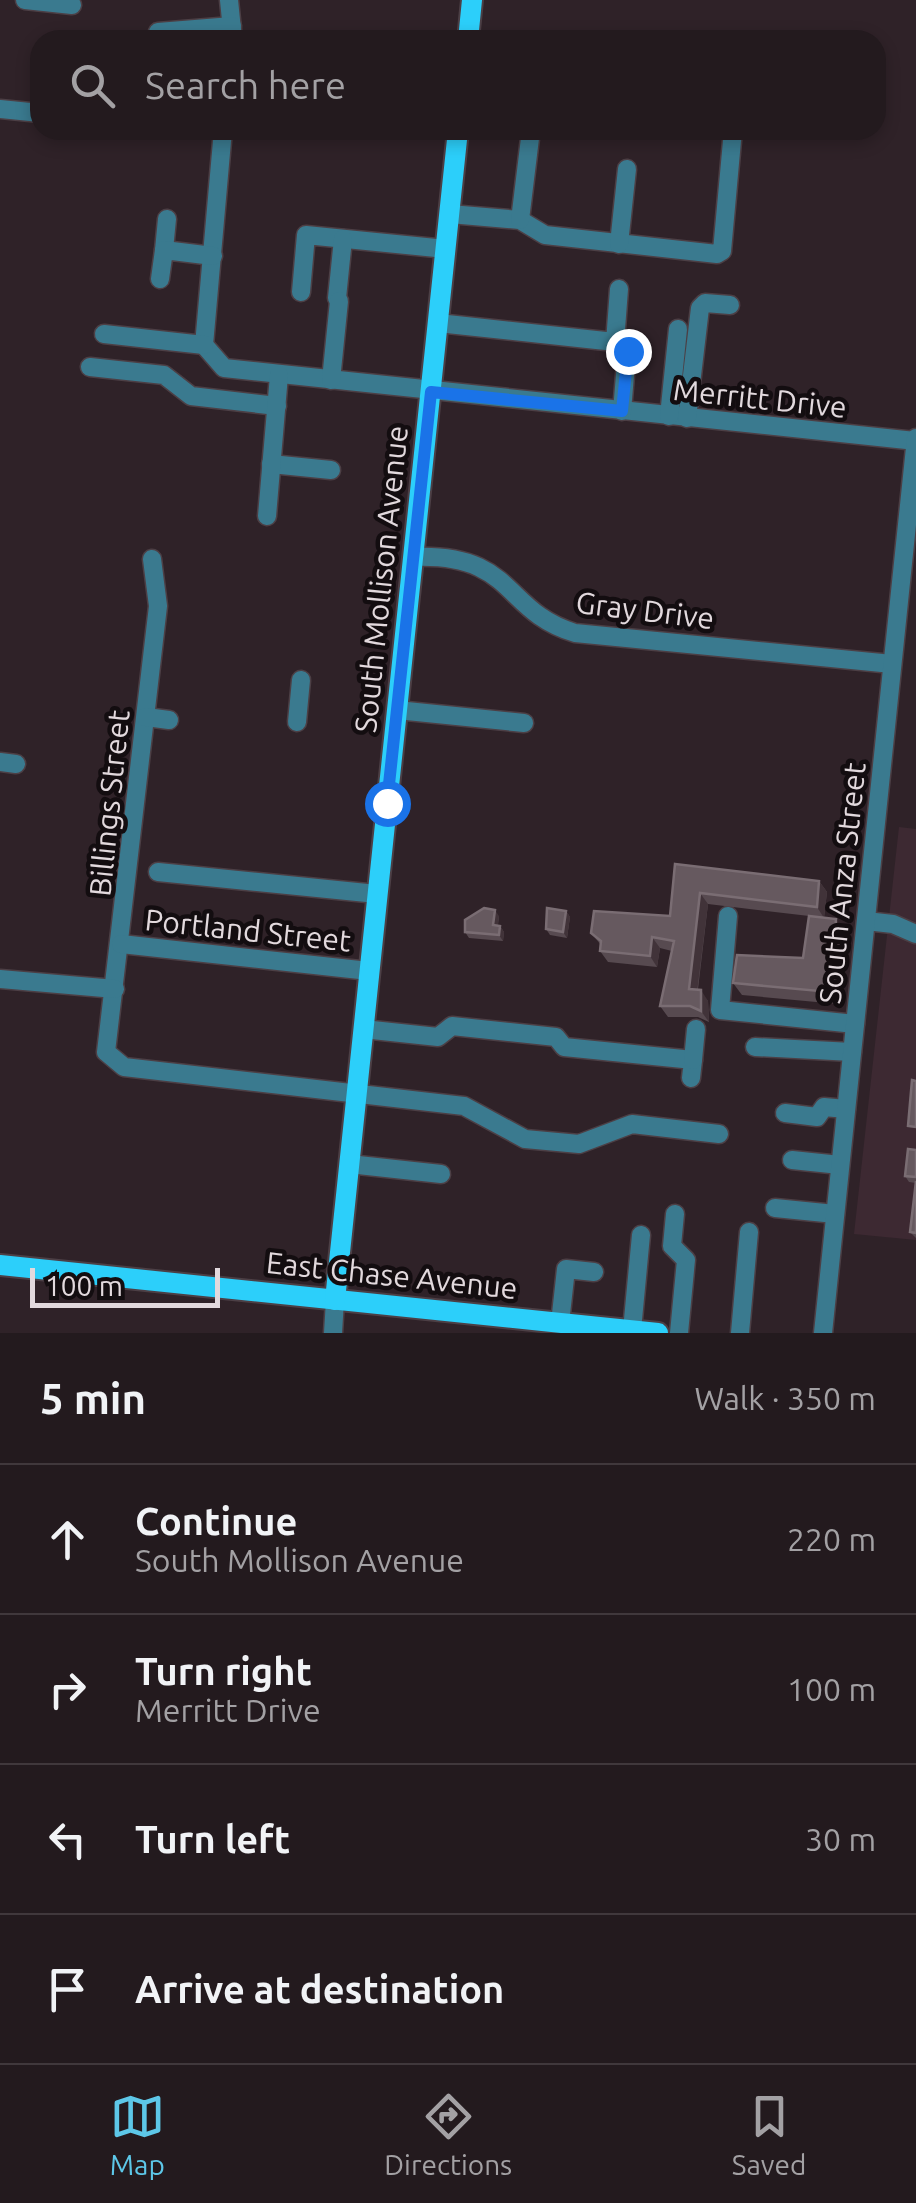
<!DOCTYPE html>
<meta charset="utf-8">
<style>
body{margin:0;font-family:Ubuntu,sans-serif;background:#2b2327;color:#f1f3f6}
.scale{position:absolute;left:30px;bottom:25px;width:190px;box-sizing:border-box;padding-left:10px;border:5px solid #e2d9dd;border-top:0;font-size:28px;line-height:35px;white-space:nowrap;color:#e2d9dd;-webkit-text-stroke:8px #130d10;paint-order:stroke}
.stop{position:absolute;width:30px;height:30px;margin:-22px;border:8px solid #1a73e8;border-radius:50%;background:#fff}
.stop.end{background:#1a73e8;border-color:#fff;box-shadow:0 2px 10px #0008}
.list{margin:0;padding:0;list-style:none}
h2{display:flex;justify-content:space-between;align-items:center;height:130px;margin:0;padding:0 40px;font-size:42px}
h2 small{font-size:32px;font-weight:400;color:#a3a1a4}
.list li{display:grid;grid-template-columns:65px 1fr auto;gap:30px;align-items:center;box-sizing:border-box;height:150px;padding:0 40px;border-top:2px solid #40383c}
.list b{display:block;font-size:38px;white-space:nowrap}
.list p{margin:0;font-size:32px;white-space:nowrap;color:#a3a1a4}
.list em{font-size:32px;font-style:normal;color:#a3a1a4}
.icon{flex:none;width:55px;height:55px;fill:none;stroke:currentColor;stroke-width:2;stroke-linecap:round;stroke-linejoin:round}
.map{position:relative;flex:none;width:916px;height:1333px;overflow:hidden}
.search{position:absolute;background:#231a1e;box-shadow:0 5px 15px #0003;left:30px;right:30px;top:30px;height:110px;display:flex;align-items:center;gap:25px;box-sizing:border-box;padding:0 35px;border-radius:30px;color:#a3a1a4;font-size:38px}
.sheet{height:730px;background:#231a1e}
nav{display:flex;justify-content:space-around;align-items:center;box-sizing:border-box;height:140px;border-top:2px solid #40383c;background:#231a1e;font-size:28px;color:#a3a1a4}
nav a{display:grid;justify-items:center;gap:5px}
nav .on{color:#5dc7e8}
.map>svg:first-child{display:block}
</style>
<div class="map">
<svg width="916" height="1333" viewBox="0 0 916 1333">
<rect width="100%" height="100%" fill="#2f2228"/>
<polygon fill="#3d2932" points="899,827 916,829 916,1240 854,1234"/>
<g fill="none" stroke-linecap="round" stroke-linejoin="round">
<defs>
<g id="minor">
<polyline points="25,0 72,5"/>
<polyline points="229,0 233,40"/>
<polyline points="158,32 232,26"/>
<polyline points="0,109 40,113"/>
<polyline points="223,130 204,345 224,368 916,441"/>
<polyline points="450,214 520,220 545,235 717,254 722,251 733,130"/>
<polyline points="520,220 531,130"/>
<polyline points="619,244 627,169"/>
<polyline points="164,250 167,219"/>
<polyline points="160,279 164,250 213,256"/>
<polyline points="301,292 306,235 446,249"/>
<polyline points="337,298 343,239"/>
<polyline points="438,323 615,342 619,289"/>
<polyline points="104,334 204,345"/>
<polyline points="615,342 627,351 622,411"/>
<polyline points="90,367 164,375 191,396 277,406"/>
<polyline points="331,380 339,301"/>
<polyline points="669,416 678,329"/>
<polyline points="687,418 700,308 705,303 730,305"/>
<polyline points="271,464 331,470"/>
<polyline points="267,516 279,375"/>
<path d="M413,557C516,553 502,611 575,633L892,664"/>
<polyline points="152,559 158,606 106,1052 124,1067 464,1106 525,1139 579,1144 632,1124 719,1134"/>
<polyline points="397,710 524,723"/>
<polyline points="146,717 169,720"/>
<polyline points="297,722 301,680"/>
<polyline points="0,762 16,764"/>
<polyline points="158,872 377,894"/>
<polyline points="728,916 720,1010 855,1024"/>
<polyline points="866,921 893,924 916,934"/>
<polyline points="121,944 369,971"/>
<polyline points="0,979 115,989"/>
<polyline points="363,1029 438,1037 452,1026 556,1037 564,1047 693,1060 691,1078"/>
<polyline points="755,1047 852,1052"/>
<polyline points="693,1060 696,1029"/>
<polyline points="785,1113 817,1117 824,1107 846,1109"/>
<polyline points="792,1160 840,1165"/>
<polyline points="349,1164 441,1174"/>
<polyline points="775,1208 835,1214"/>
<polyline points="675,1214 672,1246 686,1260 679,1333"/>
<polyline points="560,1323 566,1269 594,1272"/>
<polyline points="632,1330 641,1235"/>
<polyline points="333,1333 335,1300"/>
<polyline points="740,1333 749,1232"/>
<polyline points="823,1333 916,438"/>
</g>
<g id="major">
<polyline points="468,40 472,0"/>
<polyline points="0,1265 658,1333"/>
<polyline points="335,1300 458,130"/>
</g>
</defs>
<use href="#minor" stroke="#4c3f45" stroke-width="21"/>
<use href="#major" stroke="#4c3f45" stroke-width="24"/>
<use href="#minor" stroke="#3a7a8f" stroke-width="18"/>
<use href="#major" stroke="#2ccffa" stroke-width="20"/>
</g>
<g fill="#574a50">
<polygon points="675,864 819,881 827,892 824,918 844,931 838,1004 742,995 733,983 803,958 809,916 708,904 698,989 708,1001 709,1022 698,1017 668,1017 660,1006 672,951 660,948 657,967 608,962 600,951 601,945 591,933 670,916"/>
<polygon points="566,911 570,917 567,938 550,935 546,929"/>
<polygon points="499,916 498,925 500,926 504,932 503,941 469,938 465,932"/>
<polygon points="916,1150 916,1238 910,1232 916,1183 909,1182 905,1176"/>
</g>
<g fill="#413339">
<polygon points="819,881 827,892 824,918 817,907"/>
<polygon points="700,893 708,904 696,1000 689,989"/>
<polygon points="495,910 499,916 497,931 493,925"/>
<polygon points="566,911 570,917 567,938 563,932"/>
<polygon points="836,919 844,931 838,1004 830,992"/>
<polygon points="500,926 504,932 503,941 499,935"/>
<polygon points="652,937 660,948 657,967 650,956"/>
<polygon points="701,990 708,1001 709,1022 701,1011"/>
</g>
<g fill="#66595f" stroke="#7a6d73" stroke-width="2.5">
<polygon points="675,864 819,881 817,907 700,893 689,989 701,990 701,1011 690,1006 660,1006 674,941 652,937 650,956 600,951 601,941 591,933 594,911 670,916"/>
<polygon points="484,908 495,910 493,925 500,926 499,935 465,932 465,920"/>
<polygon points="547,908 566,911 563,932 546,929"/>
<polygon points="809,916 836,919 830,992 733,983 737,955 803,958"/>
<polygon points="912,1080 916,1081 916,1127 908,1126"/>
<polygon points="908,1149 916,1150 916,1177 905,1176"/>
<polygon points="916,1181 916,1233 910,1232"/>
</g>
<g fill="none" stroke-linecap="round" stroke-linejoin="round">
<polyline stroke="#1a73e8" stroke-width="12" points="387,803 431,392 622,411 628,351"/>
</g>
<g text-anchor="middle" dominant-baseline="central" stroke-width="9" stroke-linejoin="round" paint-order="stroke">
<g font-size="30" fill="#e2d9dd" stroke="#130d10">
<text transform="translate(760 398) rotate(6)">Merritt Drive</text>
<text transform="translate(381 579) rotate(-84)">South Mollison Avenue</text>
<text transform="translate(645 610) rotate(7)">Gray Drive</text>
<text transform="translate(109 803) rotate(-84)">Billings Street</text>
<text transform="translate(842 883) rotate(-84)">South Anza Street</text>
<text transform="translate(248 930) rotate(6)">Portland Street</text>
<text transform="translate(392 1275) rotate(6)">East Chase Avenue</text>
</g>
</g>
</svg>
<div class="scale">100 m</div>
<div class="stop" style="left:387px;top:803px"></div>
<div class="stop end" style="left:628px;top:351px"></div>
<div class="search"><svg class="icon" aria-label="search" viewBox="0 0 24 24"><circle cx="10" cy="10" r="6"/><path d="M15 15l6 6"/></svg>Search here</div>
</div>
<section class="sheet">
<h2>5 min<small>Walk · 350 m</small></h2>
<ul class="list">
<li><svg class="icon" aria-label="ahead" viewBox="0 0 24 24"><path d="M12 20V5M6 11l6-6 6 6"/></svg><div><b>Continue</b><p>South Mollison Avenue</p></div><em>220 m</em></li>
<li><svg class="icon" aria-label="right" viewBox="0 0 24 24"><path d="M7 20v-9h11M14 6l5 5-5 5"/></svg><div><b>Turn right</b><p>Merritt Drive</p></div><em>100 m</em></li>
<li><svg class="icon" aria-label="left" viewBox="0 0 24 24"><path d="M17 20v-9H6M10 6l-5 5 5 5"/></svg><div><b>Turn left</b></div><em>30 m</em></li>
<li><svg class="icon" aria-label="arrive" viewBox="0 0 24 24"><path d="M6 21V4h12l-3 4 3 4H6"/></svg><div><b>Arrive at destination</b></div></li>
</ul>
</section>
<nav>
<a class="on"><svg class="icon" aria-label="map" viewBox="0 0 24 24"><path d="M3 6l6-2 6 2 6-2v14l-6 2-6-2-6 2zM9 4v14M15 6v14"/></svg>Map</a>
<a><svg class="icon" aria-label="directions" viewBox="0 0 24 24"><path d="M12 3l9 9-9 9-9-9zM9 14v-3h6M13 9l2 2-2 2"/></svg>Directions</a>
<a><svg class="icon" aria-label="saved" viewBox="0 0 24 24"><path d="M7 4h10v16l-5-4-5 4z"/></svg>Saved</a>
</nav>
